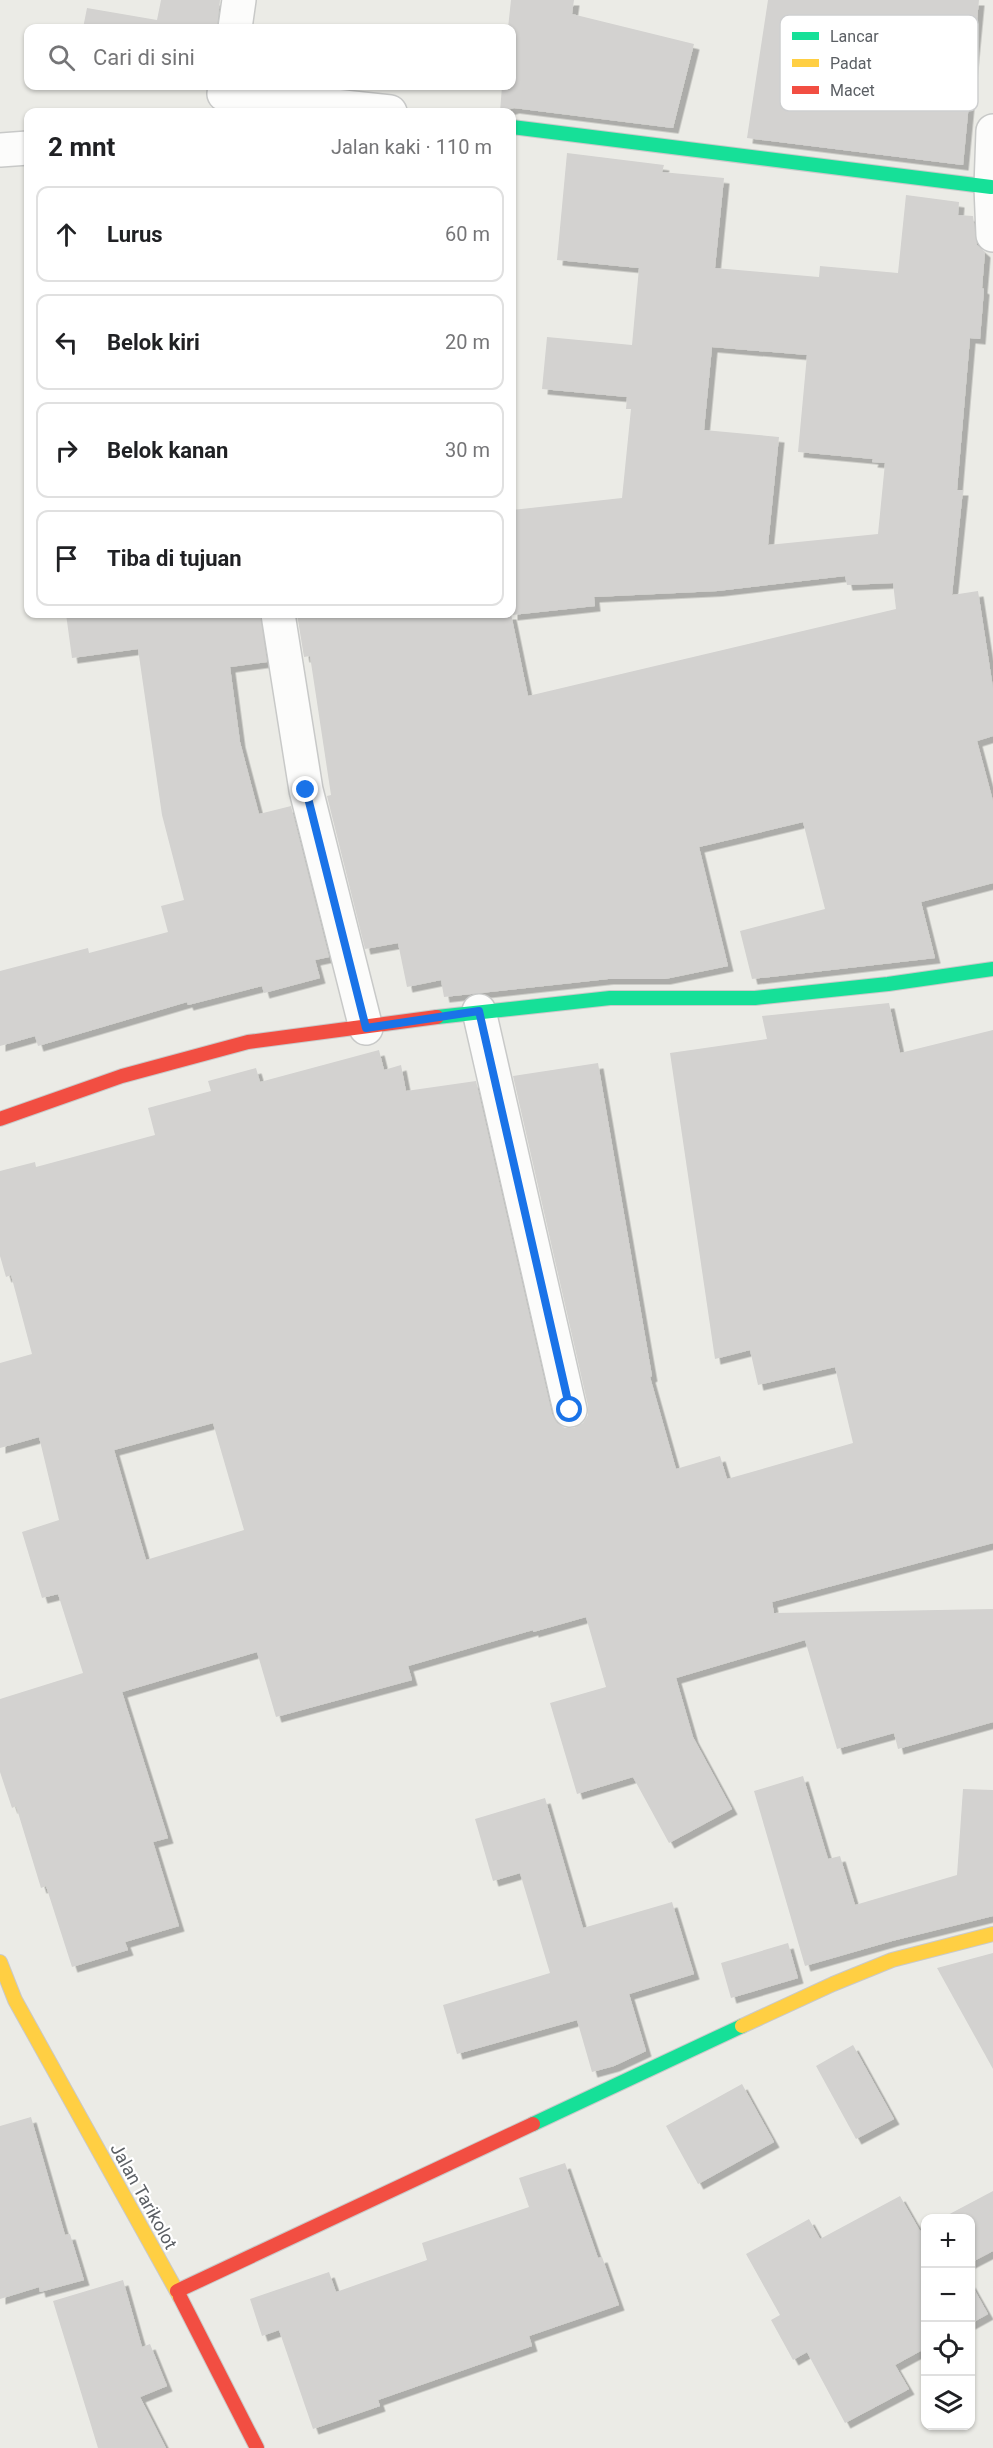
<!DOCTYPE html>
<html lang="id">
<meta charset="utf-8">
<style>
body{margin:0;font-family:Roboto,sans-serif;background:#f2f2f2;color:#202124}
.controls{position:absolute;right:18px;bottom:18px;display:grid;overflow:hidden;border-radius:12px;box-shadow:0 2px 4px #0004}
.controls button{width:54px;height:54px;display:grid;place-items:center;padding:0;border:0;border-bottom:2px solid #e0e0e0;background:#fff;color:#202124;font:30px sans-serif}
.stop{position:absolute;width:18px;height:18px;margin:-14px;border:4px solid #1a73e8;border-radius:50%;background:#fff}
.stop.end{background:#1a73e8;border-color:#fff;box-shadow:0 2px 6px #0008}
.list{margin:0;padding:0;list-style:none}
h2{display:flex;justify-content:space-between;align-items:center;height:78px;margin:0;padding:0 24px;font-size:26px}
h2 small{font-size:20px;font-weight:400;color:#757577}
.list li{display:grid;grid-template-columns:39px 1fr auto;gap:18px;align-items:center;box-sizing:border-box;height:96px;margin:0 12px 12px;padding:0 12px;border:2px solid #e0e0e0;border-radius:12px}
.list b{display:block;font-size:22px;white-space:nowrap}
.list em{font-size:20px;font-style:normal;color:#757577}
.icon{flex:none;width:33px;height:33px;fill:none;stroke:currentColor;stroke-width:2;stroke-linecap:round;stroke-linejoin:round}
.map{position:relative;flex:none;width:993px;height:2448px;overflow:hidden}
.search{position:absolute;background:#fff;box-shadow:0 2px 4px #0004;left:24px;top:24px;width:492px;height:66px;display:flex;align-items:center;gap:15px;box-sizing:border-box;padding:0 21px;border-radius:12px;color:#757577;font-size:22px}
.panel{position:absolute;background:#fff;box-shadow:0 2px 4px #0004;left:24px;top:108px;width:492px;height:510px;border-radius:12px}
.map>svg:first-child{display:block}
</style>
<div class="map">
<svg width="993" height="2448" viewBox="0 0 993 2448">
<defs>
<filter id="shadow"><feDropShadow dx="5.5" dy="5.5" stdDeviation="0" flood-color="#0004"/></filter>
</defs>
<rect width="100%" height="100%" fill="#ebebe6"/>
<g fill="#d3d2d0" fill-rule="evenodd" filter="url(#shadow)">
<polygon points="161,0 220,0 217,28 83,28 87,8 157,20"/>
<polygon points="511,0 574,0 572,14 694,44 673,128 514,108 500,112 502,86 512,86 512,28 508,28"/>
<polygon points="768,0 979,0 963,165 747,138"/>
<path d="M567,153L664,165L662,172L724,178L715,268L819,277L820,266L898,273L906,195L959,202L958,215L973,216L977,245L985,252L982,288L984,289L980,339L970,338L957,490H963L952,595L978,591L993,688V736L977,741L993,801V883L921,902L935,958L752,979L740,931L825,909L803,822L699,847L728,966L665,979H608L444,997L441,980L407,987L398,943L365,949L327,796L331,795L310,656L304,657L297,614H511L528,696L896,609L893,583L847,585L845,576L717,591L594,597L595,606L512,615V510L622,498L631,409H626L627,397L542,389L547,337L632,345L639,268L557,260ZM712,347L807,355L798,452L873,459L872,462L885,463L878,534L768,545L779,437L704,430Z"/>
<polygon points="66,614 260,614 267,662 230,667 240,742 259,814 291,806 329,957 315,960 320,978 264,993 262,986 188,1005 187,1002 38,1046 35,1036 0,1046 0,971 88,948 89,953 168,932 161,906 184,900 162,815 138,649 72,658"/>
<path d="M889,1003L900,1053L993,1030V1543L772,1602L774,1613L993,1609V1722L898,1749L894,1733L837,1749L805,1640L676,1678L693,1737L732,1809L669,1843L633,1777L577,1794L550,1703L606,1687L586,1617L533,1632V1630L408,1666L412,1680L276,1717L257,1652L122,1692L168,1838L153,1842L179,1926L125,1942L128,1950L72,1967L46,1886L41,1888L16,1806L12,1808L0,1772V1699L83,1673L58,1594L42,1598L22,1532L59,1520L39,1437L0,1448V1363L32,1354L11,1275L6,1277L0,1256V1171L35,1162L36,1167L155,1135L148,1108L211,1091L208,1081L256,1068L260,1082L379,1050L384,1070L401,1065L406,1091L476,1081L552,1414L557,1423L565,1428H574L583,1423L588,1415V1406L513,1076L598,1063L652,1376L650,1377L676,1469L720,1456L727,1479L853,1443L835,1367L758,1385L750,1350L715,1359L670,1053L767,1039L762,1016ZM213,1423L244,1530L146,1560L114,1450Z"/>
<polygon points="803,1776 828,1859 840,1856 855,1905 957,1875 963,1789 993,1790 993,1916 892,1941 805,1966 754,1791"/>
<polygon points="545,1798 583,1928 672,1902 694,1974 629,1994 646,2051 614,2066 592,2072 577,2020 457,2054 443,2005 550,1973 520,1873 493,1881 475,1819"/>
<polygon points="788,1943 798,1978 731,1998 721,1963"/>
<polygon points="993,1953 993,2069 937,1968"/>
<polygon points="853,2045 894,2119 856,2139 816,2066"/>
<polygon points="742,2084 774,2142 698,2184 666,2126"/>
<polygon points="31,2117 65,2235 70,2234 84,2280 40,2292 39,2287 0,2299 0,2126"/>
<polygon points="565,2163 598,2258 602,2257 619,2305 529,2336 532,2346 378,2400 380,2406 313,2429 279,2330 262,2336 250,2299 329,2272 336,2292 427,2260 422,2243 529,2207 519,2178"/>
<polygon points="993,2191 993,2251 970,2263 970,2218 942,2218"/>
<polygon points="900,2196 920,2231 926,2227 926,2348 895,2365 909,2389 845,2423 807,2352 793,2360 771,2320 780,2315 746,2254 809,2219 820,2239"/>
<polygon points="123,2280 142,2347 150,2344 167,2386 140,2397 166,2448 98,2448 53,2301"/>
<polygon points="970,2282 988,2314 970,2324"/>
</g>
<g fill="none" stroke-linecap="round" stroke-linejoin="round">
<defs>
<g id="street">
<polyline points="235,28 239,0"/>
<polyline points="225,86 224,94 390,112"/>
<polyline points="993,131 991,187 993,235"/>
<polyline points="0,150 28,148"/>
<polyline points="278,614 306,790 366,1028"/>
<polyline points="479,1011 570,1410"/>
</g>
<g id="fast">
<polyline points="512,127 991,187"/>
<polyline points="437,1017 610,998 755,998 888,984 993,969"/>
<polyline points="533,2124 742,2026"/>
</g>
<g id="slow">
<polyline points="0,1962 15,2000 180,2297"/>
<polyline points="742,2026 833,1984 892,1960 993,1934"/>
</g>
<g id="jam">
<polyline points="0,1119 122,1076 248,1042 437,1017"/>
<polyline points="177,2291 533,2124"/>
<polyline points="180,2297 257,2448"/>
</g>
</defs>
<use href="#street" stroke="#c8c9c8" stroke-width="36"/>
<use href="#fast" stroke="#c9c9c9" stroke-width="16"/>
<use href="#slow" stroke="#c9c9c9" stroke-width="16"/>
<use href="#jam" stroke="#c9c9c9" stroke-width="16"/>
<use href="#street" stroke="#fcfcfb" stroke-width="33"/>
<use href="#fast" stroke="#16e098" stroke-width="14"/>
<use href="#slow" stroke="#ffcf43" stroke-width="14"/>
<use href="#jam" stroke="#f24e42" stroke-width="14"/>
</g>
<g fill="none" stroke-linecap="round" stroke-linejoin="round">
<polyline stroke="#1a73e8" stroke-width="8" points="306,790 366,1028 479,1011 570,1410"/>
</g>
<g text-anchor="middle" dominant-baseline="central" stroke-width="4.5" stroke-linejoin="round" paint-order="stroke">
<g font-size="18" fill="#5b5f64" stroke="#fff">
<text transform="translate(144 2196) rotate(61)">Jalan Tarikolot</text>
</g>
</g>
<rect x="780" y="15" width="198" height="96" rx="9" fill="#fff" stroke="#cecfd0" stroke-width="1.5"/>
<rect x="792" y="32" width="27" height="8" fill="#16e098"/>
<rect x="792" y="59" width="27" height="8" fill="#ffcf43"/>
<rect x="792" y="86" width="27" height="8" fill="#f24e42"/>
<g font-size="16" fill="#5b5f64">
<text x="830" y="42">Lancar</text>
<text x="830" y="69">Padat</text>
<text x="830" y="96">Macet</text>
</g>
</svg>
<div class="controls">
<button>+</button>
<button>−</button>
<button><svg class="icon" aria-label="locate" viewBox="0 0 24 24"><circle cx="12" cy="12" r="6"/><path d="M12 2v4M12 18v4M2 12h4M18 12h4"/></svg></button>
<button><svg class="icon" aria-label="layers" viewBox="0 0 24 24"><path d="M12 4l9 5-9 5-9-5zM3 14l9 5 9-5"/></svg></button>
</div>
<div class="stop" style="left:570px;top:1410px"></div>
<div class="stop end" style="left:306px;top:790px"></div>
<div class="search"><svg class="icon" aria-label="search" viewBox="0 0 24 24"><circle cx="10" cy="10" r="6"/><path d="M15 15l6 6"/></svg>Cari di sini</div>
<section class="panel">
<h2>2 mnt<small>Jalan kaki · 110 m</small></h2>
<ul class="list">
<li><svg class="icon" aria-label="ahead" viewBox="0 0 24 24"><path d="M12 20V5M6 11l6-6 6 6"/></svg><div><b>Lurus</b></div><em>60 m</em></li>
<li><svg class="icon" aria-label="left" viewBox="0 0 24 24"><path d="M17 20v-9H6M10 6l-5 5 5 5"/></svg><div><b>Belok kiri</b></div><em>20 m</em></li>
<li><svg class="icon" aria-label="right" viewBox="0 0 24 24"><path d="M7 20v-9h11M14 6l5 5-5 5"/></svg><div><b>Belok kanan</b></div><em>30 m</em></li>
<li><svg class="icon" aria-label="arrive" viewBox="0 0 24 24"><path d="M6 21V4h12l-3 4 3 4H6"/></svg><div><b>Tiba di tujuan</b></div></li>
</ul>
</section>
</div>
